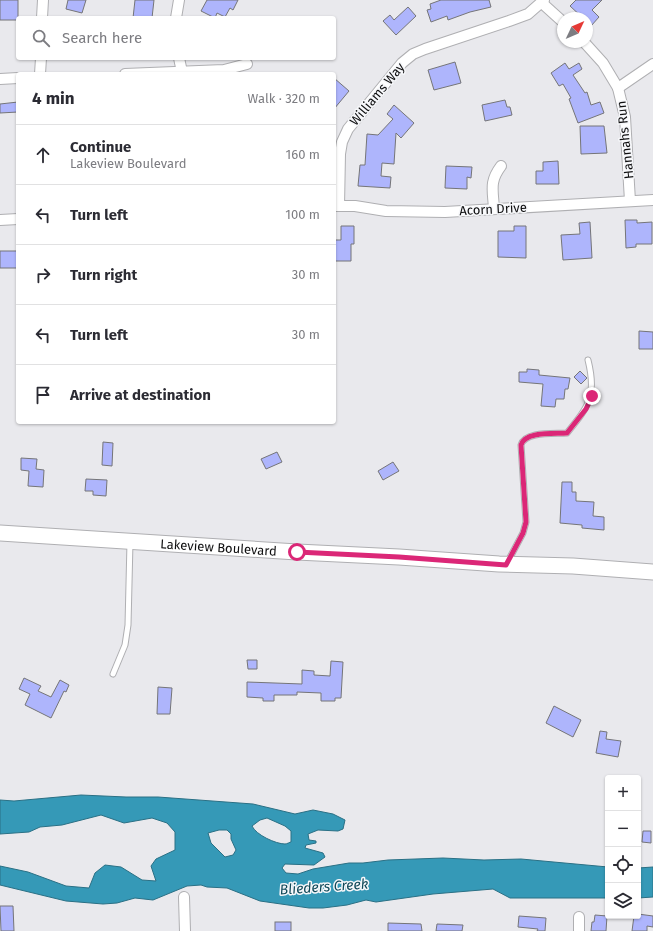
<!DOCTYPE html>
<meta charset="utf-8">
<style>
body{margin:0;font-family:"Fira Sans",sans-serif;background:#f2f2f3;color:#2b2b33}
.controls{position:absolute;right:12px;bottom:12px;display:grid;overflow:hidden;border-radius:4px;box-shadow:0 1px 3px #0004}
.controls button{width:36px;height:36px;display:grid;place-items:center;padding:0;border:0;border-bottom:1px solid #e1e1e2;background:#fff;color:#2b2b33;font:20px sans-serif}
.compass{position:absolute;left:557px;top:12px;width:36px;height:36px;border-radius:50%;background:#fff;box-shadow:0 1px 3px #0004;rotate:46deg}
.stop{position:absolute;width:12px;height:12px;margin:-9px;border:3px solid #db2777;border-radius:50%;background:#fff}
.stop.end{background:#db2777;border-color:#fff;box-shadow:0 1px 4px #0008}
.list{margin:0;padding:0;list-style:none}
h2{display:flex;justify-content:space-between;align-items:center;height:52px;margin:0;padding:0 16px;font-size:17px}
h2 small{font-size:13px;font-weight:400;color:#7c7c81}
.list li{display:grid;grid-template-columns:26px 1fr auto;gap:12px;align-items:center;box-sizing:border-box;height:60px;padding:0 16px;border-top:1px solid #e1e1e2}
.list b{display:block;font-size:15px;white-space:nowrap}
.list p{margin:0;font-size:13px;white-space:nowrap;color:#7c7c81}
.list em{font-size:13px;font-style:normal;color:#7c7c81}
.icon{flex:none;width:22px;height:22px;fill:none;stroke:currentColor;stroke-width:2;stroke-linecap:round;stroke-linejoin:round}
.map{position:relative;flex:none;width:653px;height:931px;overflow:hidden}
.search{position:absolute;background:#fff;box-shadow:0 1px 3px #0004;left:16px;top:16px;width:320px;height:44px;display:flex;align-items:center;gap:10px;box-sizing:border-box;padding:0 14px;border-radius:4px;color:#7c7c81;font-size:15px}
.panel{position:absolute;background:#fff;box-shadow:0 1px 3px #0004;left:16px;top:72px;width:320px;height:352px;border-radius:4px}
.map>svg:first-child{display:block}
</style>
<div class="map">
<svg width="653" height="931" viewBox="0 0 653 931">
<rect width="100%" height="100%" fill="#e9e9ed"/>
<g fill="#3599b7" stroke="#2a7085" fill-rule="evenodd">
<path d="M81,795L126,797H158L253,804L295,814L313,810L333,814L345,820L343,829L338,831L318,830L308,834L309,840L316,841V843L306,845L305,848L323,853L325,857L314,865L285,864L282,868L286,873L298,874L313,869L349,863H363L388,860L443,858L484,860L521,859L608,867V898H510L493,889L433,894L376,902L366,900L347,905L323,908H309L260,901L227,888L207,887L201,885L187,886L153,900L135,898L117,903L103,904L66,901L0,885V866L28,872L66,886L89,888L95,873L105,865L121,867L142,880L156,881L151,866L156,859L175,850V832L167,823L152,818L124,823L101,815L62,825L40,827L29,832L0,834V800L14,801ZM267,818L285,826L291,831V842C290,842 287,844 285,844C276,844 256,835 252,826L260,820ZM219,830H227L231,834V839L236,850L233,855L225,857L211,843L208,833Z"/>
<polygon points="653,867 653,897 638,898 638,868"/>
</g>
<g fill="#aeb5fc" stroke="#757578">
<rect x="0" y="0" width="18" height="20"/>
<polygon points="68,0 86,0 82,13 66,9"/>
<polygon points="135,0 154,0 152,18 133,18"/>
<polygon points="207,0 238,0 233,10 230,8 225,17 217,13 215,18 201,11"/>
<polygon points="441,0 489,0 491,7 470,12 448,20 447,16 431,22 427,10 431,9 430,4"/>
<polygon points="576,0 602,0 592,10 599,17 591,26 587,22 587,18 583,18 570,6"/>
<polygon points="408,7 416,16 396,35 383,21 390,15 394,20"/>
<polygon points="455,62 461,83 434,90 428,70"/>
<polygon points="565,63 569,69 579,63 582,69 573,75 585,93 587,92 591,105 600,102 604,113 578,123 569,99 571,98 563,84 559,86 551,73"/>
<polygon points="334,78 349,91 334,109"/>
<polygon points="505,100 507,107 510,107 512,115 485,121 482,105"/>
<polygon points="18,102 18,112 0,113 0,104"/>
<polygon points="394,105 414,123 401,138 396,133 394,164 382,163 381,176 391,177 390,188 358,186 360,165 365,165 367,134 378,135 393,119 387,114"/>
<polygon points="580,126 604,126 607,153 581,154"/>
<polygon points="558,161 559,184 536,184 536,171 543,171 543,162"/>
<polygon points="446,166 472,167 471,178 467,177 467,189 445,188"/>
<polygon points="625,220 637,220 637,223 652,222 652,244 636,244 636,247 626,248"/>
<polygon points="590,222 592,258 563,260 561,235 580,234 579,223"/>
<polygon points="341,226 354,226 354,244 351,244 351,261 334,261 334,240 341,240"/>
<polygon points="514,226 526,226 526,258 498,257 498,231 514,231"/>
<rect x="0" y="251" width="17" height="17"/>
<polygon points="639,331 653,332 653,349 639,349"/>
<polygon points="527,369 539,370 539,375 570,378 568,389 565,389 564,399 556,399 555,407 541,406 543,384 519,382 519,372 527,372"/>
<polygon points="580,371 587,378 581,384 574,377"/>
<polygon points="103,442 113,443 112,466 102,465"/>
<polygon points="277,452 282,462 266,469 261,459"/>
<polygon points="21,458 37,459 36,469 44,470 43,487 28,486 29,471 21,470"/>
<polygon points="393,462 399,471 383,480 378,471"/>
<polygon points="86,479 107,480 106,496 93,495 93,491 85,491"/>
<polygon points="562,482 572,482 572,492 576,492 576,501 594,502 593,516 604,517 604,530 582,528 582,525 560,523"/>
<polygon points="247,660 257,660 257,669 248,669"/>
<polygon points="331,661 343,662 341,698 335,698 335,701 321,701 321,693 297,692 297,695 274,695 274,701 263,701 263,698 247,697 247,682 302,684 302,670 314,671 314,675 330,676"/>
<polygon points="24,678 41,686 38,691 51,697 60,680 69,685 66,692 64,691 51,718 25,705 30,694 19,689"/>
<polygon points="158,687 172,688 170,714 157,714"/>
<polygon points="554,706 581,720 573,737 546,723"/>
<polygon points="600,731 607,732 606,739 621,741 618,757 596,753"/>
<polygon points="643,831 651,831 651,843 642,842"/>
<polygon points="0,906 13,906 14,931 1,931"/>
<polygon points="638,914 653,916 653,927 647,926 647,931 632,931 634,916 638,916"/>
<polygon points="595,915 607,916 606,931 591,931 592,922 594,922"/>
<polygon points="519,916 546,918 545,931 537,931 538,929 518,927"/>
<rect x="275" y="922" width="16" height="9"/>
<polygon points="388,923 421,924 422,931 388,931"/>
<polygon points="437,924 463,925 462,931 436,931"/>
</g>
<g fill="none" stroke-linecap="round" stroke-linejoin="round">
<defs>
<g id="lane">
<path d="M507,563L523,533L526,522L521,445C525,431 554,434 567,433C589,406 597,396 588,360"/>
<polyline points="113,674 125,645 128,625 130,542"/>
</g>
<g id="street">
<polyline points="542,3 563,22"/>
<polyline points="42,18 43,0"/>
<polyline points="176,18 179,0"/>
<polyline points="584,42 603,63 618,88 625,117 630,201"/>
<polyline points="179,58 182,72"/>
<polyline points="40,74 41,58"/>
<polyline points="125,74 224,70 247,64"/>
<polyline points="0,79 18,78"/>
<polyline points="618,88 653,64"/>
<polyline points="334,206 355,206 386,211 445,212 653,200"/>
<polyline points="339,206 340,154 342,142 348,129 402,63 413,54 425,49 509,21 528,14 544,0"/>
<path d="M494,209C493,190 489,182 501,166"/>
<polyline points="0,220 18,219"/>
<polyline points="184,897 185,931"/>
<polyline points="579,931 579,917"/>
</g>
<g id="secondary">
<path id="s1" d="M0,533L297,552L399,557L499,564L573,566L653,572"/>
</g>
</defs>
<use href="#lane" stroke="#afafb2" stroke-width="7"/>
<use href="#street" stroke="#afafb2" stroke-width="12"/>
<use href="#secondary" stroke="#afafb2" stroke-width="17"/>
<use href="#lane" stroke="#fff" stroke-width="5"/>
<use href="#street" stroke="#fff" stroke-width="10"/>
<use href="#secondary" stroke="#fff" stroke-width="15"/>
</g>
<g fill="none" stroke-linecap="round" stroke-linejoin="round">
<path stroke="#db2777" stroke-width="5" d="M297,552L399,557L506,565L523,533L526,522L521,445C525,431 554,434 567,433L586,409L592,396"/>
</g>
<g text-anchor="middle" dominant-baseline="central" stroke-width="3" stroke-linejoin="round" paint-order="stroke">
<g font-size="13" fill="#0f0f10" stroke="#f6f7fa">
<text transform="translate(377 94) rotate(-50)">Williams Way</text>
<text transform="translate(625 140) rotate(-96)">Hannahs Run</text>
<text transform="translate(493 209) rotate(-3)">Acorn Drive</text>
<text stroke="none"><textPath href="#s1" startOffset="219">Lakeview Boulevard</textPath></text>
</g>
<g font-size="14" font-style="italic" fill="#104959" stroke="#f6f7fa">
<text transform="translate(324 887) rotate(-4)">Blieders Creek</text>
</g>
</g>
</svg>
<div class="controls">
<button>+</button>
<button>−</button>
<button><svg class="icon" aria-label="locate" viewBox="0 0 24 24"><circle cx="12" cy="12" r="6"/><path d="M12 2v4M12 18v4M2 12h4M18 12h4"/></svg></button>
<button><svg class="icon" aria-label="layers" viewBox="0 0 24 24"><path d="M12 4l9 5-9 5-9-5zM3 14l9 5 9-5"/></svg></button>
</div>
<svg class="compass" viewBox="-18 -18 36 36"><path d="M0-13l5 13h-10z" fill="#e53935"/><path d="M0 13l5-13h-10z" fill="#7c7c81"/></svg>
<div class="stop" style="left:297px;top:552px"></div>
<div class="stop end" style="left:592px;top:396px"></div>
<div class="search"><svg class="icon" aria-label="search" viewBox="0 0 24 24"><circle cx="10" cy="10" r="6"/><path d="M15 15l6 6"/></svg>Search here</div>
<section class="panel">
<h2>4 min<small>Walk · 320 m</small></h2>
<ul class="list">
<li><svg class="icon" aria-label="ahead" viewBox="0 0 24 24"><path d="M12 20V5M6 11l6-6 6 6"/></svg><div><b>Continue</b><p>Lakeview Boulevard</p></div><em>160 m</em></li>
<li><svg class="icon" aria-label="left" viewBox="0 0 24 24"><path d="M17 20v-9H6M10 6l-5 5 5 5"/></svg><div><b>Turn left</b></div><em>100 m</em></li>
<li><svg class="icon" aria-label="right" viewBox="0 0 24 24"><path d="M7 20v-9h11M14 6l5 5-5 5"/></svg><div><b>Turn right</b></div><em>30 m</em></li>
<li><svg class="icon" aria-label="left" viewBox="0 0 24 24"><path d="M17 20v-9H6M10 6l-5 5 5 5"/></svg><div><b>Turn left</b></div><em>30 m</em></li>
<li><svg class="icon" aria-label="arrive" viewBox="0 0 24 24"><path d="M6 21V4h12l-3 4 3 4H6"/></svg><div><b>Arrive at destination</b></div></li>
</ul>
</section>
</div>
